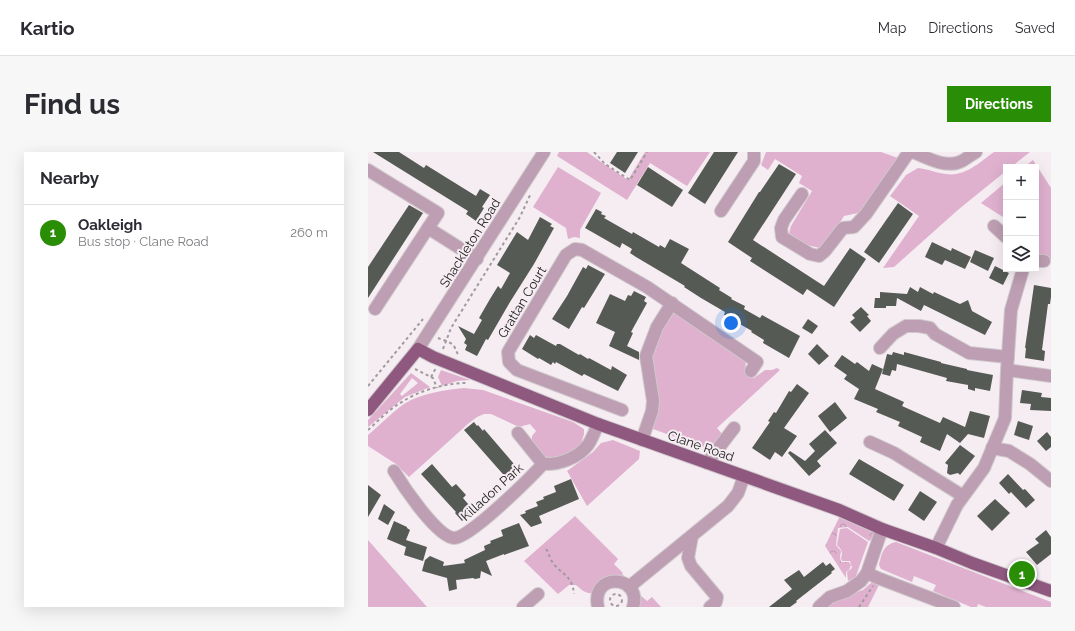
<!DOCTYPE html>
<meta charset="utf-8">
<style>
body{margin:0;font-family:Raleway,sans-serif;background:#f7f7f7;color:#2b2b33}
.controls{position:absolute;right:12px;top:12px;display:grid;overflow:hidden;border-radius:0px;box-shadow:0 4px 16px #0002}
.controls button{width:36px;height:36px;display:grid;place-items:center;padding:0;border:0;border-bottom:1px solid #e1e1e2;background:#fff;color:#2b2b33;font:20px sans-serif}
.you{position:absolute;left:363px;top:171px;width:14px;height:14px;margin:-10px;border:3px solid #fff;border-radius:50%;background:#1a73e8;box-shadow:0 0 0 6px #1a73e833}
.badge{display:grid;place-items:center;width:26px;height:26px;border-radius:50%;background:#298d05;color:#fff;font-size:13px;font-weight:700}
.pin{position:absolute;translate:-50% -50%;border:2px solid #fff;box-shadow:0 1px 4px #0006}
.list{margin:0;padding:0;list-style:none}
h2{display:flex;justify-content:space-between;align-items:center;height:52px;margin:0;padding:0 16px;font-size:17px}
h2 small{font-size:13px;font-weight:400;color:#7c7c81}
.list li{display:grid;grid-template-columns:26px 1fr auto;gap:12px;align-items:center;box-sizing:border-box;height:56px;padding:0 16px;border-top:1px solid #e1e1e2}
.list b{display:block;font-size:15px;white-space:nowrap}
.list p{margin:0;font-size:13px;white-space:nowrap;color:#7c7c81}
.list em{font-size:13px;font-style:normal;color:#7c7c81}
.icon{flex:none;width:22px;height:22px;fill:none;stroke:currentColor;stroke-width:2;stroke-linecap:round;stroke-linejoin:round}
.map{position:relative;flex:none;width:683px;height:455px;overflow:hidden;border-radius:0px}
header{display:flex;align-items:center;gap:24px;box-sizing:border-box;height:56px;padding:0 20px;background:#fff;border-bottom:1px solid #e1e1e2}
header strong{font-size:19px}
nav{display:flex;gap:22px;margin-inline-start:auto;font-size:14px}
.intro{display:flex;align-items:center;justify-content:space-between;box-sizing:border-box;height:96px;padding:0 24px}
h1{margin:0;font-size:28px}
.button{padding:10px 18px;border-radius:0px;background:#298d05;color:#fff;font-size:14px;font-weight:700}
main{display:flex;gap:24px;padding:0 24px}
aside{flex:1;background:#fff;border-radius:0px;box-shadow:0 4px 16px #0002}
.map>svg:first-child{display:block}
</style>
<header>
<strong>Kartio</strong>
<nav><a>Map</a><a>Directions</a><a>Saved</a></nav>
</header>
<div class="intro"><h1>Find us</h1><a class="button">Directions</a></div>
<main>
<aside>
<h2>Nearby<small></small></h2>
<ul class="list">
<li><span class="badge">1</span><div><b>Oakleigh</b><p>Bus stop · Clane Road</p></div><em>260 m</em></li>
</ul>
</aside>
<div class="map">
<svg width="683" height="455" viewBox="0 0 683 455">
<defs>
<pattern id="forest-crowns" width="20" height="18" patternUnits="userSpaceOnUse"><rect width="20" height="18" fill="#dfb1cf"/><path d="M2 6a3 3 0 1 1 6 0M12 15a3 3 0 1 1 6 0" fill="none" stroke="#bf98b1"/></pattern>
</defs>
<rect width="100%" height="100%" fill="#f5edf2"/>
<g fill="#dfb1cf" fill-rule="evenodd">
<polygon points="191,0 219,0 233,10 260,28 277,0 342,0 319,34 282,11 259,48 189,4"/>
<polygon points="398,0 513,0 530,6 508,40 490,61 476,64 465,82 452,96 439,93 421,81 423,74 444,39 431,31 434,24 407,7 400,18 393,13"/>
<path d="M626,0H662L643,15H638V19L591,57L526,115L515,116L551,64L522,44L538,23L550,16C560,17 568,21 578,22C597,25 612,10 626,0Z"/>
<polygon points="665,8 683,36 683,108 679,104 668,103 668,15 656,15"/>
<polygon points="190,15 233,41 212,78 212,86 206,85 200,87 198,76 165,55"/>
<polygon points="638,30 638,67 613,51"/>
<polygon points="307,161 378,208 377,219 386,226 397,218 404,218 409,216 412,218 349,276 355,283 343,298 285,277 289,262 284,210 285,194 302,163"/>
<polygon points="73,218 99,227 102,228 89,229 74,234 70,225"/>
<path d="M43,221L62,235L37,245L0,275V268ZM44,226L50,231L34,244L32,242Z"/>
<path d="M96,236L115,238L205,270L216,277V282L214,289L216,291L200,303L179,308L164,291V284L168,279L162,272L151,275L123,262H116L109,265L101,271L41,325L28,312L0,294V283C12,273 23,261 36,252C53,241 77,238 96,236Z"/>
<polygon points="245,288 272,299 271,307 219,354 199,319 225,300 233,291"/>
<path d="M207,364L250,407L246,412L255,421L254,422L258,426L224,441C217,442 213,437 208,433H201L190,442L156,409Z"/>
<path d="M479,376L500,390L488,424L486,426L480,429L479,420L484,416L482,409H474L473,406C475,400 474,398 469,393L472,377Z"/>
<polygon points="0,388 59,455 0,455"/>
<path d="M528,390L683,450V455H618L610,452L609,455H603L565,439L568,433L546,424L544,430L513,417L511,413C514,401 515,393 528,390Z"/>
<polygon points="504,430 512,431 500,455 458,455 466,447 495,438"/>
<polygon points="270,441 279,449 284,445 293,455 268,455"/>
</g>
<polygon fill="url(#forest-crowns)" points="473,362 509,378 507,385 501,389 480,375 470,376 468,393 473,399 472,405 473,410 481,410 483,413 481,418 478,420 478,426 457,394"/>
<g fill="#565a55">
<polygon points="5,0 31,0 56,16 58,13 108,44 112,37 122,43 114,55 116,56 108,69 98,62 100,59"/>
<polygon points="249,0 270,0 257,21 242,11"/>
<polygon points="346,0 370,0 337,52 320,41"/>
<polygon points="411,12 428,22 385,88 456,134 482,96 498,107 466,155 439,137 435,143 382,109 384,106 360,90 391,40 392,40"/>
<polygon points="280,15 315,38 304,55 269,33"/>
<polygon points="530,51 545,62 511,111 496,100"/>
<polygon points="41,53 55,61 0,146 0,115"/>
<polygon points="228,57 234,60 233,62 238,64 236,66 264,82 265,80 291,95 292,93 297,96 302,87 321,97 313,111 352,136 351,138 364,146 363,147 377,154 376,157 392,166 394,163 432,184 421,206 395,191 396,188 383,180 384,179 356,163 357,160 333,146 316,135 317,134 268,105 262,101 264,97 254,91 252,96 217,76"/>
<polygon points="172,65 184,72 182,74 186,76 166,112 142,150 120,188 118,187 109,204 97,198 99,193 96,191 98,187 90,174 106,182 114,168 111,166 122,147 130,134 133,137 142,121 129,113 149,80 160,88"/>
<polygon points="564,90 583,99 584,96 603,105 597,117 577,108 574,113 557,105"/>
<polygon points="607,98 626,106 620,119 602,110"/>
<polygon points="220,113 237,122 216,156 214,155 201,177 184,167 199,144 215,115 218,117"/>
<polygon points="627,114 641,121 635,133 621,126"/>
<polygon points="666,133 683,136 683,145 682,152 680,152 674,198 677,199 676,209 657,206 658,196 657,196"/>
<polygon points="542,135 550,140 552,135 565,142 566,140 592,152 600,148 604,159 624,170 617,183 556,153 553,159 529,146 528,154 518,154 518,156 506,156 507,146 512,146 512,140 539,142"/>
<polygon points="266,139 278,145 276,149 279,151 263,180 265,181 259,194 271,200 271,208 241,194 247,180 228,171 242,142 257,149 260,143 263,144"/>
<polygon points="493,155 501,163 499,164 503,169 492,180 482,170 487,166 484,163"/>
<polygon points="440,167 450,174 444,182 434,176"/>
<polygon points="162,183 166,186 168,183 188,194 189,192 192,192 211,203 212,202 220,207 221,206 243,218 244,214 259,223 250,239 216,222 214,224 188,210 187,212 185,210 183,213 171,206 170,207 154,197"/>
<polygon points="449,192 461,204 451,213 440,202"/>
<polygon points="525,200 536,203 536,200 573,210 573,211 599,217 599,218 625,223 622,239 607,236 607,239 600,237 600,233 578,229 579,226 529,212 528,219 524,218 522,224 514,222 519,202 524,203"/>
<polygon points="474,203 487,212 489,210 501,219 504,212 515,217 507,237 536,250 534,254 572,271 575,265 597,275 602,259 622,264 616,286 600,282 592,291 579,282 572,299 552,290 554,285 530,274 532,270 508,260 510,257 486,247 491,237 476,227 479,223 466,214"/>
<polygon points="429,232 441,241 416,276 429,284 414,305 407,300 402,308 384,296 402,270 400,269 406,260 408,261 421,239 423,240"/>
<polygon points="654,238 674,241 673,245 683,246 683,259 662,258 663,252 652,251"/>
<polygon points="467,250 479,266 462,280 450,264"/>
<polygon points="650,269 665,274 661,288 646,283"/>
<polygon points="106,270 109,274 110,273 115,279 116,277 152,319 141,329 96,278"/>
<polygon points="457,278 469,291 449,309 453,314 441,324 420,301 422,299 437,309 447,299 441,292"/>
<polygon points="679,280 683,285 683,295 678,299 669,289"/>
<polygon points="592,293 607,304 592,323 590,321 582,323 579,321 580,313 577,311"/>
<polygon points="491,307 536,333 526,349 481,322"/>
<polygon points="64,312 84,335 88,332 98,343 95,346 106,359 94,369 87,361 88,360 53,322"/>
<polygon points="640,322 655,338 657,337 667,348 658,356 643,340 641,342 631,331"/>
<polygon points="203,327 211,347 171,364 174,371 163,375 152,363 158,361 157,359 170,354 168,350 176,347 175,345 188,340 186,334"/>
<polygon points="0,333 13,343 0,365"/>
<polygon points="552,339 569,350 556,369 540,358"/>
<polygon points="627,347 642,361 624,379 609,364"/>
<polygon points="16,352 27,360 20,373 10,367"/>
<polygon points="26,369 39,375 39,376 42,378 38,388 59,395 55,409 36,403 38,395 19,387"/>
<polygon points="151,371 161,394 136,403 136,402 118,409 124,424 113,419 112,426 107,427 105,426 88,428 89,437 81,439 79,426 54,419 57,408 62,404 76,410 75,414 97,411 96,408 117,398 116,394 123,391 122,389 135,384 133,378"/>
<polygon points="678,378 683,385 683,402 669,413 658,400 671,391 667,387"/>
<polygon points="455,410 458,414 462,411 467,417 463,420 464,421 428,449 429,450 422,455 401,455 424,437 416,428 431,418 436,425"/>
</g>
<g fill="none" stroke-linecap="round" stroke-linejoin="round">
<defs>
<g id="minor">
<path d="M545,0C559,6 579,17 594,9C599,6 603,3 608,0"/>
<polyline points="0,18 70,61 60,76 109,107"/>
<polyline points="434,42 416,68 413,76 414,85 442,102 451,104 457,99 475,76 486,75 498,62 541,0"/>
<polyline points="353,59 386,9 386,0"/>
<polyline points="626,74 638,85"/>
<polyline points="668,109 676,109"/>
<polyline points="7,157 60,76"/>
<polyline points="512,196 525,182 538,174 551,174 562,176 567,182 601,201 640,205"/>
<polyline points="50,197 176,0"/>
<polyline points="639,218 683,224"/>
<polyline points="254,258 149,218 141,210 140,200 198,103 207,97 214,98 279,135 389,210 383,219"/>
<polyline points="150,281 175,312"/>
<polyline points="274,288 284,259 285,249 278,204 289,175 304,151"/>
<polyline points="502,290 526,301 595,344"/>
<polyline points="624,296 641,299 662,312 683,329"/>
<polyline points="339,311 366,276"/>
<path d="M26,319C35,334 69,385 86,386C101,387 163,325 175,312C191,313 210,306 220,293C224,287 227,279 230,272"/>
<polyline points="324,384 320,406 323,414 349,445 348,450 342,455"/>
<polyline points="568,396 589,353 616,316 637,266 639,218 643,158 655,117"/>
<polyline points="499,421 510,426 586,455"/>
<polyline points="261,435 360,354 370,341 376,324"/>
<polyline points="155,455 170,442"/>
<path d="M230,455C222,419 275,423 265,455"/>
<polyline points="451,455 462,445 479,439 493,429 499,421 514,377"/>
</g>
<polyline id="major" points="0,258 50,197 65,205 230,272 471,358 514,377 568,396 604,411 683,439"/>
</defs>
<use href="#minor" stroke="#cfc8cc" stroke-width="14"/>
<use href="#major" stroke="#cfc8cc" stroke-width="14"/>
<g stroke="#a09a9d" stroke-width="2" stroke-dasharray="3 3" stroke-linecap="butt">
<polyline points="226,0 237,12 262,28 279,0"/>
<path d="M70,186C75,188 83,190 86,194C88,198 88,200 91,203"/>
<polyline points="75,197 83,176 152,65 163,41"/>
<polyline points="47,217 65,226 69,236"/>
<polyline points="63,225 68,216"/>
<polyline points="0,234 55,167"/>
<path d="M0,278C11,268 21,257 34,250C52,238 78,231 99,231"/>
<path d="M178,397C181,401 181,404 183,408C192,423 204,421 206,442"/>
<circle cx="248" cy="448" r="6"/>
<polyline points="491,455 505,434"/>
</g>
<use href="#minor" stroke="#bd9eb2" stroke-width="12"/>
<use href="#major" stroke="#8f597f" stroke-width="12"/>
</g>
<g text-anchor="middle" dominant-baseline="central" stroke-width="4" stroke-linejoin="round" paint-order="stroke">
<g font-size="13" fill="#232021" stroke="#f5edf2">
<text transform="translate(102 91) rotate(-58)">Shackleton Road</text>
<text transform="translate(154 150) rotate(-59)">Grattan Court</text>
<text transform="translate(333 294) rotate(19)">Clane Road</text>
<text transform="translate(124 340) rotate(-42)">Killadon Park</text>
</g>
</g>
</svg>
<div class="controls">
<button>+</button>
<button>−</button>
<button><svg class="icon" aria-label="layers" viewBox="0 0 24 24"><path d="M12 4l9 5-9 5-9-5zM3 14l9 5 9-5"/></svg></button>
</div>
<div class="you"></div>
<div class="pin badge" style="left:654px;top:422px">1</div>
</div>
</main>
